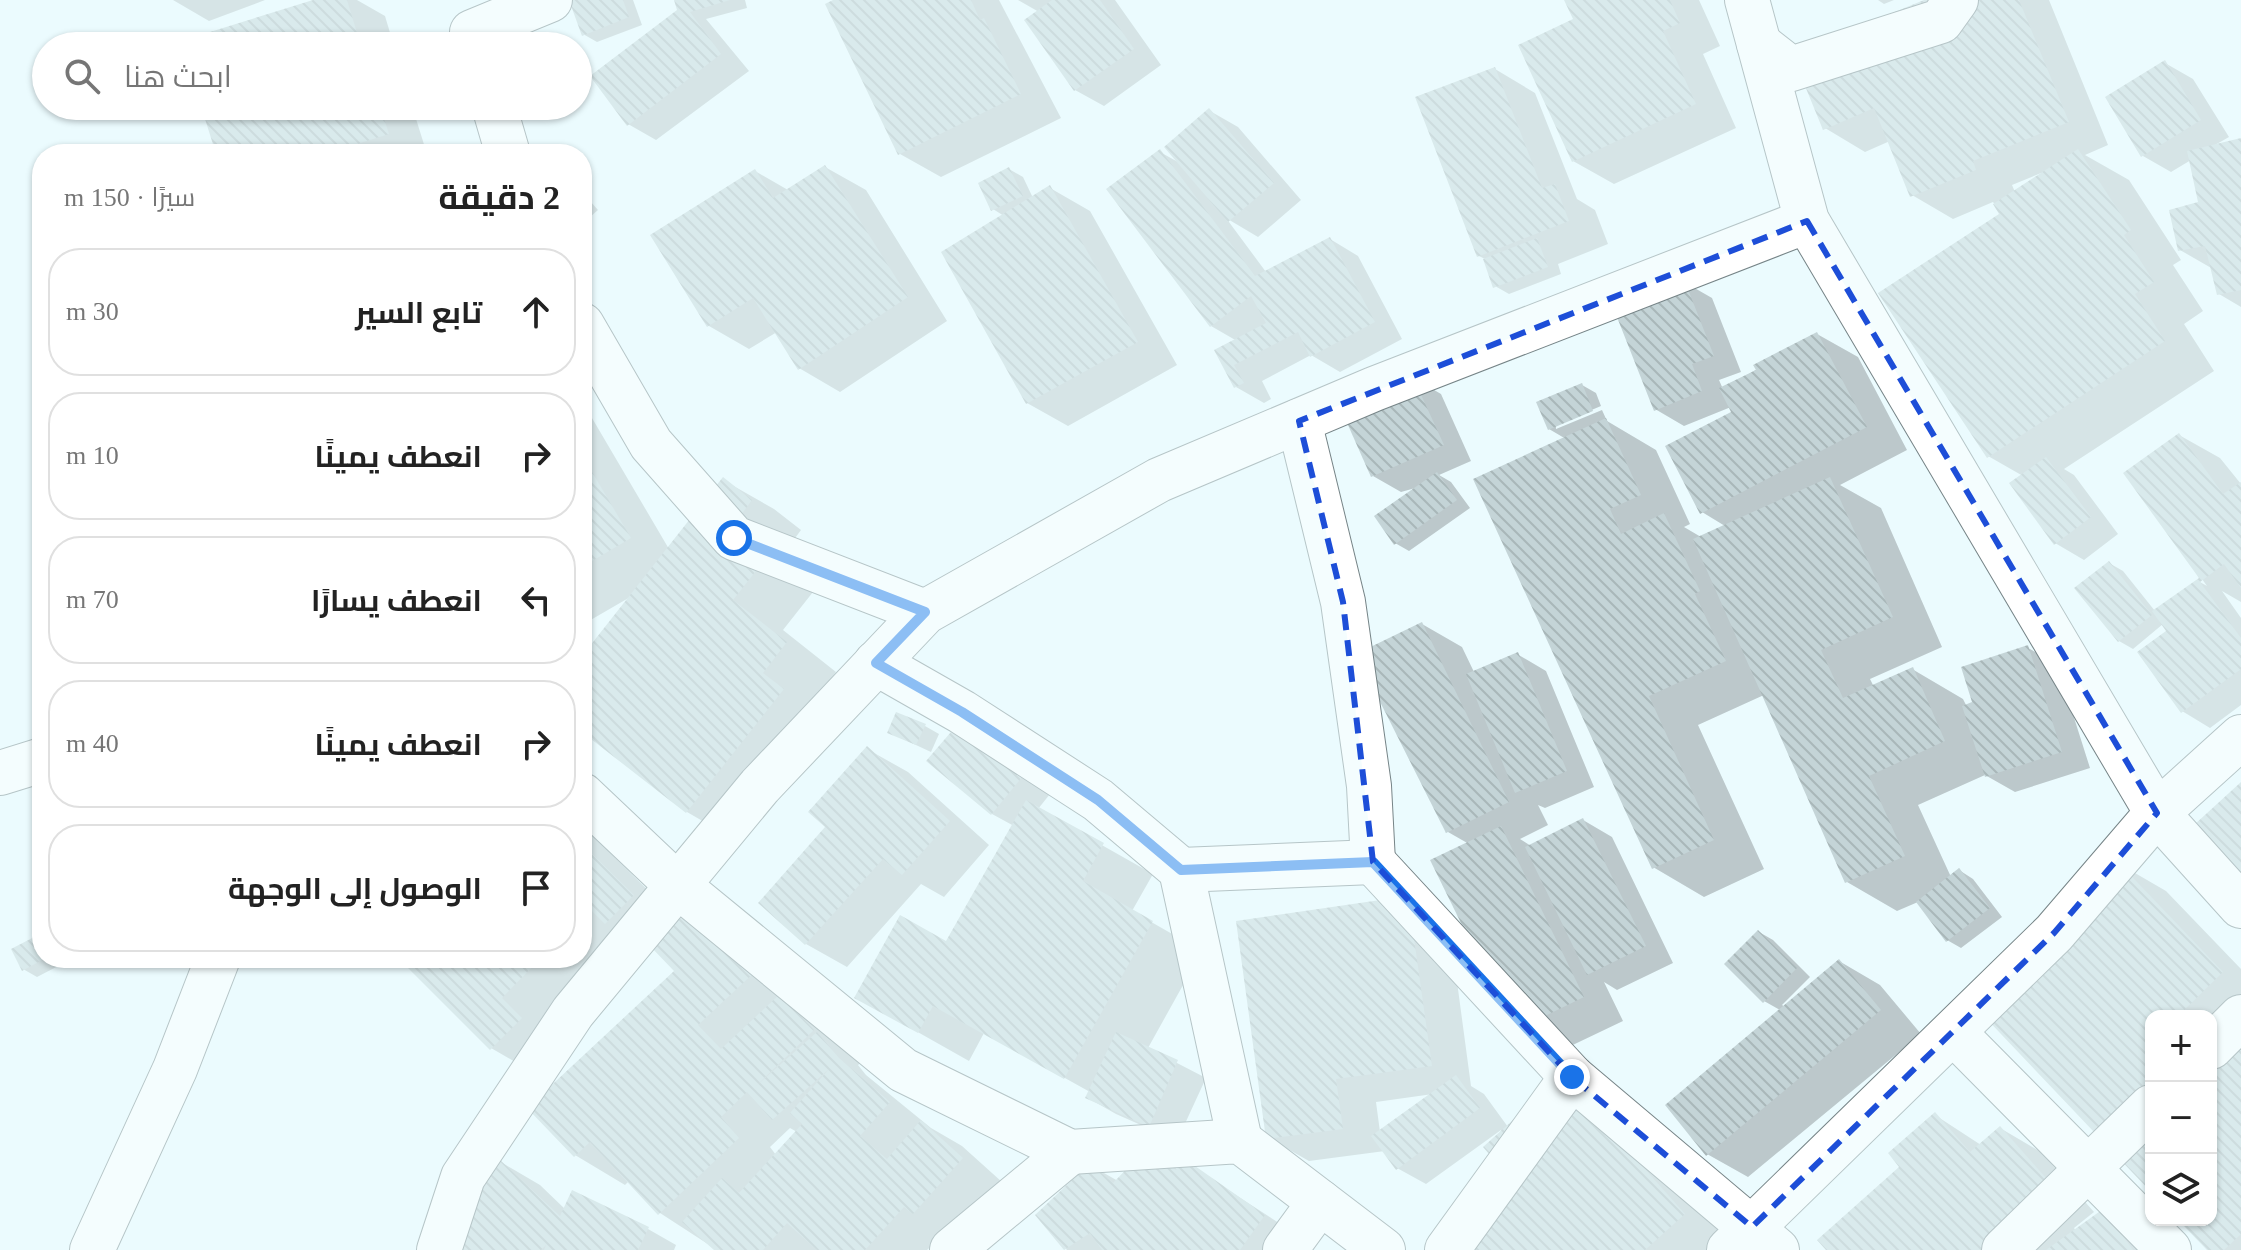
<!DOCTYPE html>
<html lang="ar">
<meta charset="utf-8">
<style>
body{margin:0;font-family:"Times New Roman",Cairo,serif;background:#f2f2f2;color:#222;direction:rtl}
.controls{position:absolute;right:24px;bottom:24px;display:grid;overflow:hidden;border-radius:16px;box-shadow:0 2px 6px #0004}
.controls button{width:72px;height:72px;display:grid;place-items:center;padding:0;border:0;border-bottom:2px solid #e0e0e0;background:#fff;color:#222;font:40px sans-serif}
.stop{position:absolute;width:24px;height:24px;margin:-18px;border:6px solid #1a73e8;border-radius:50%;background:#fff}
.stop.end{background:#1a73e8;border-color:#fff;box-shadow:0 2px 8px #0008}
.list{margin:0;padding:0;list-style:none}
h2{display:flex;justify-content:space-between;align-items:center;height:104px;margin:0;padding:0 32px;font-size:34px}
h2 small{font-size:26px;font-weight:400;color:#767676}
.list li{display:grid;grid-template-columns:52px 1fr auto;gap:24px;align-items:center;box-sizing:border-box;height:128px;margin:0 16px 16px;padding:0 16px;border:2px solid #e0e0e0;border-radius:32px}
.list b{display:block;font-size:30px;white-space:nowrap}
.list em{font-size:26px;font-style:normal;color:#767676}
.icon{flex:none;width:44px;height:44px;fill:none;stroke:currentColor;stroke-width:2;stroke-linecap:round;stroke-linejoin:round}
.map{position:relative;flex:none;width:2241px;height:1250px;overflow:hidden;direction:ltr}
.search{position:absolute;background:#fff;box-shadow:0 2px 6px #0004;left:32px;top:32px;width:560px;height:88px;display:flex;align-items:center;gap:20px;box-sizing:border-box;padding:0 28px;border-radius:44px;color:#767676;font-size:30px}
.panel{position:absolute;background:#fff;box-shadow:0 2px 6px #0004;left:32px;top:144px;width:560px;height:824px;border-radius:32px;direction:rtl}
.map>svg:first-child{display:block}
</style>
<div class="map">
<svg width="2241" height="1250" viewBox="0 0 2241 1250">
<defs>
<pattern id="building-back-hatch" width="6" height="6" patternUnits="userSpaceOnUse" patternTransform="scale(2)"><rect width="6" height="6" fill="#c4d4d7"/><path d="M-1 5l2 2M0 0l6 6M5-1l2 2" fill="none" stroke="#a9b7b9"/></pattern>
</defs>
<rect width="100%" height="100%" fill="#ebfbfe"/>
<g fill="#0003" fill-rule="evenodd">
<polygon points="173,0 265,0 209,21"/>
<polygon points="320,0 357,0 385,16 394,46 185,46"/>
<polygon points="571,0 633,0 642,25 597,42 583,34"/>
<polygon points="676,0 745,0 747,8 706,19 749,71 656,140 628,124 679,11"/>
<polygon points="837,0 999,0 1061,118 941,177 900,154"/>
<polygon points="1018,0 1115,0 1161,65 1104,106 1075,90 1039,12"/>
<polygon points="1566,0 1699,0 1720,46 1703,54 1736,128 1614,184 1573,161 1575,20"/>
<polygon points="1878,0 1894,0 1884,4"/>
<path d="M1929,0H2049L2108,145L2085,155L2129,180L2181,260L2173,265L2203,311L2184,324L2214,371L2064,469L2074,475L2118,534L2084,560L2055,543L2023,476L1988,456L2002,214L1993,202L1953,219L1912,195L1890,141L1865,152L1825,128ZM2041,173L2042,175L2015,192L2012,185Z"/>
<polygon points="2165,63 2193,79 2229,137 2215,145 2241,140 2241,307 2219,294 2213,269 2180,250 2201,204 2191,160 2171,172 2143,156"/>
<polygon points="1495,69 1535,93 1577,199 1595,210 1608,244 1558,264 1561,274 1509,294 1495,286 1485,259 1479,256"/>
<polygon points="203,106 412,106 427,154 218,154"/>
<polygon points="1210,111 1238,127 1301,200 1258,237 1226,218 1266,272 1330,239 1358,256 1402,339 1340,372 1311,355 1262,381 1271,399 1264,403 1236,387 1217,351 1237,341 1211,326 1160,152 1178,162"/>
<polygon points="825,167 866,190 947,321 840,392 799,368 777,332 749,349 709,326 652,236 755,171 788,190"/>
<polygon points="1009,169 1023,177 1033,198 1050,188 1090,211 1177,365 1068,426 1027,403 1004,216 993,209"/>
<polygon points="582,192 598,210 582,224"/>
<polygon points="1684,282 1712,298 1741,372 1719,380 1723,389 1817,334 1858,357 1907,450 1840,485 1881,508 1942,647 1870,679 1874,687 1912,669 1963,699 1967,707 1975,704 2028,648 2057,664 2090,768 2015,792 1985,775 1918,805 1951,877 1959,870 1973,879 2002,917 1961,948 1947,940 1918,902 1897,911 1847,882 1764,695 1698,725 1764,869 1704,897 1653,867 1566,439 1549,429 1582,385 1596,393 1601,406 1556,425 1556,429 1602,410 1607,421 1656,450 1690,524 1684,527 1701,537 1725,526 1702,512 1734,413 1731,407 1684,426 1655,409"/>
<polygon points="1412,377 1441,394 1471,461 1439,475 1451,482 1470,508 1409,551 1395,543 1419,487 1401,492 1373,476"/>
<polygon points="582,401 669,549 723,480 774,509 801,530 787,549 824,578 783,630 836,672 812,704 737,841 687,812 582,730 582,659 632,596 582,625"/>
<polygon points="2179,435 2220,458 2241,484 2241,602 2222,591 2241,618 2241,705 2210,728 2182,711 2169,631 2163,624 2133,649 2119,641 2109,563 2123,571 2155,611 2198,581 2207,586 2126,473"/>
<polygon points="1422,624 1462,647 1474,672 1517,654 1546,671 1594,787 1545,808 1538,805 1548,825 1520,839 1531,846 1583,820 1612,837 1673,963 1617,990 1604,982 1623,1021 1556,1053 1469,844 1448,832"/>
<polygon points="963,720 1054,789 1038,809 1153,874 1132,911 1202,951 1148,1048 1206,1078 1177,1141 1116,1114 1088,1098 1090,1092 984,1033 969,1061 907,1026 947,944 1014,826 992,814"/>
<polygon points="925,726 939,734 931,752 890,733"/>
<polygon points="867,749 908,772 989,845 944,897 921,884 847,967 806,944 828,827"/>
<path d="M582,825L680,922L696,907L864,1060L858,1065L866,1075L931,1128L962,1146L1002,1182L927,1250H717L660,1213L629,1181L625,1185L575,1155L676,971L657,951L638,941L541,1077L491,1048L401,958H582ZM790,1128L797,1132L776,1155L770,1147Z"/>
<polygon points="2116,862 2166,891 2241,969 2241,1033 2211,1016 2151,1016 2151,1189"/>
<path d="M1239,922H1449L1471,1086L1484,1094L1508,1127L1603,1102L1725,1238L1711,1250H1479L1501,1130L1426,1184L1397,1168L1385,1151L1309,1161L1268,1138ZM1433,1094L1380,1132L1376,1102Z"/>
<polygon points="1759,932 1773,940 1810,977 1782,1005 1785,1007 1839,961 1880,985 1921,1034 1748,1177 1707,1154 1780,1010 1764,1001"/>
<polygon points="40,936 42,958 62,958 64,963 37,977 23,969 14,950"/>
<polygon points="2241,1039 2241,1250 2209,1250 2181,1220 2211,1220"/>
<polygon points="1935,1115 1981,1145 2000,1128 2041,1152 2094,1212 2074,1228 2076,1231 2103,1211 2155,1250 1829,1250 1902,1168"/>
<polygon points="1146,1151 1179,1170 1185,1162 1305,1240 1297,1250 1067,1250 1038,1216 1090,1165 1118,1181"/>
<polygon points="499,1161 540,1185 565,1209 648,1229 676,1245 674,1250 442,1250"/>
</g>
<g fill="url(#building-back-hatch)">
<polygon points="313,0 347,0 361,46 183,46 181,41"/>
<polygon points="569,0 623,0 629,17 582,36"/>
<polygon points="674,0 730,0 690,12 721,54 627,126 590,76 677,10"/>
<polygon points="833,0 971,0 980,20 984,18 1021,94 898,155 825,4"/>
<polygon points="1052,0 1100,0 1134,49 1074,91 1024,20"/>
<polygon points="1564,0 1670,0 1680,23 1663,31 1696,104 1572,162 1518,45 1573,19"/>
<polygon points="1924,0 2019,0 2069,122 1973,161 1976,170 1910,197 1874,108 1823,130 1792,54"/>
<polygon points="2165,60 2201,120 2141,157 2105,97"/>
<polygon points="1495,67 1542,188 1555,184 1569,221 1477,257 1415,97"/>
<polygon points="201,106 380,106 389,134 325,154 216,154"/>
<polygon points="1209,108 1274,183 1228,222 1164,147"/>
<polygon points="2241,138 2241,290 2217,295 2205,246 2178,251 2169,210 2198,202 2187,151"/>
<polygon points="1160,149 1255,276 1330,237 1375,322 1310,357 1298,332 1234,365 1244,383 1234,388 1214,350 1266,323 1251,296 1210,327 1106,189"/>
<polygon points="2078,149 2131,230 2124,235 2154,282 2135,294 2165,341 1987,458 1878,293 1999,214 1993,204"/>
<polygon points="825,165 908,297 798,370 753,298 707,327 650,235 755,169 773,198"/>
<polygon points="1009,167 1023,196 991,211 978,183"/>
<polygon points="1050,185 1138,342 1026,404 941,252"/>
<polygon points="1537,238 1548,267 1493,288 1483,259"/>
<polygon points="1684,279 1714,356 1692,364 1702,391 1654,411 1613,307"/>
<polygon points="1817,332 1867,427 1700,514 1665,446 1731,412 1719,388 1756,370 1753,365"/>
<polygon points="1412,375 1444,445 1371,477 1340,407"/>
<polygon points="1582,383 1593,411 1548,430 1536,402"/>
<polygon points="1606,418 1641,495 1610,509 1621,534 1664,513 1700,591 1695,594 1726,661 1649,696 1714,840 1652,869 1473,479"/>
<polygon points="2179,433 2223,494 2241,482 2241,588 2224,564 2200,582 2241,638 2241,669 2181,713 2137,652 2166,631 2152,611 2199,578 2123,473"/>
<polygon points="582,455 631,538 582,567"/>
<polygon points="2046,457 2091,517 2054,545 2009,483"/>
<polygon points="1437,472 1457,500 1394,545 1374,516"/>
<polygon points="723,477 752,500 738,519 774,548 733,600 787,642 763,673 784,689 686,813 582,732 582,656"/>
<polygon points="1830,477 1893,617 1821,650 1843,698 1913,667 1945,741 1869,776 1905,856 1845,883 1693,539"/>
<polygon points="2109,561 2152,615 2118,642 2074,588"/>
<polygon points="1422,622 1509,802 1446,833 1356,654"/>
<polygon points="2028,645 2062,752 1985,777 1962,706 1972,702 1961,667"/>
<polygon points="1518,652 1567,771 1515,793 1466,674"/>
<polygon points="896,712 926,724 916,745 887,733"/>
<polygon points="963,718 1027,771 991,815 926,761"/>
<polygon points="867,746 950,821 902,875 883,859 805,945 758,903 825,827 808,812"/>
<polygon points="2241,782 2241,878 2194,825"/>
<polygon points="1026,800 1104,843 1083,881 1153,921 1064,1079 933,1006 918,1033 854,998 900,915 946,941"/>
<polygon points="1583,818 1646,946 1587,975 1525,847"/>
<polygon points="1501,826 1584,997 1514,1031 1430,860"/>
<polygon points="582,844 634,895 605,924 590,909 582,917"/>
<polygon points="2115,859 2223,972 2178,1016 2151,1016 2151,1192 1981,1013"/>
<polygon points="1959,868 1990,908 1946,942 1916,902"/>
<polygon points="1408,896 1432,1066 1336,1079 1343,1129 1266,1139 1236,921"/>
<polygon points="696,904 757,970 698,1025 721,1049 780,994 814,1030 755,1087 817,1032 839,1058 890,1102 860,1136 887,1159 921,1120 963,1158 913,1214 904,1207 865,1250 817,1250 787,1223 763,1250 714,1250 682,1222 722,1178 739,1193 802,1124 790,1113 829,1069 772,1120 747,1092 721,1117 739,1138 658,1215 590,1142 574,1157 527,1108 674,971 650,946"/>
<polygon points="1758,930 1797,968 1763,1003 1724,964"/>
<polygon points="40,934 42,960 22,971 11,949"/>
<polygon points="398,958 541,958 502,998 522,1018 490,1050"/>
<polygon points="1839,959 1881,1010 1706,1156 1665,1105"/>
<polygon points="1116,1032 1178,1060 1149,1127 1085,1098"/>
<polygon points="2241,1036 2241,1234 2224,1250 2207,1250 2178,1220 2211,1220 2211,1065"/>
<polygon points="1456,1075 1480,1108 1396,1170 1371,1136"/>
<polygon points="1562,1076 1685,1214 1645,1250 1476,1250 1453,1225 1508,1176 1483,1147"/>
<polygon points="1935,1112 1970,1152 2000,1126 2054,1187 1983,1250 1826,1250 1817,1240 1899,1167 1888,1153"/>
<polygon points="1146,1149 1176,1170 1185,1159 1265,1215 1240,1250 1102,1250 1090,1233 1064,1250 1035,1215 1090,1163 1113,1183"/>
<polygon points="499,1159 560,1216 572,1190 649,1227 638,1250 544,1250 546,1245 541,1250 439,1250"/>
<polygon points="2103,1209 2133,1250 2046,1250"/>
</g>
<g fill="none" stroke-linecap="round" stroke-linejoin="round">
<defs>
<g id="street">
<polyline points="1747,0 1807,221 2157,813 2241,906"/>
<polyline points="472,32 550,0"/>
<polyline points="1759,44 1791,69 1941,21 1956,0"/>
<polyline points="494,106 508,154"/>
<polyline points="582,325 651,444 734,538 925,612"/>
<polyline points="876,663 962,712 1098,800 1181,870 1373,862 1369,786 1343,602 1299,421"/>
<polyline points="0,773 42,760"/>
<polyline points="582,795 676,884 903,1070 1070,1152 1240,1141 1383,1250"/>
<polyline points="1373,862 1572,1077 1777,1250"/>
<polyline points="1181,870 1240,1141"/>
<polyline points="1954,1033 2169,1250"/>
<polyline points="2211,1047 2241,1017"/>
<polyline points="92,1250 175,1069 218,958"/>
<polyline points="439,1250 463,1177 573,1012 760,786 925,612 1159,480 1374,389 1807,221"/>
<polyline points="952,1250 1070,1152"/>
<polyline points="1285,1250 1320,1202"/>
<polyline points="1447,1250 1572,1077"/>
<polyline points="1729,1250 2054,933 2157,813 2241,737"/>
<polyline points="2004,1250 2151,1107"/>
</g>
</defs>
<use href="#street" stroke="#768487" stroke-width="46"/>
<use href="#street" stroke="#fff" stroke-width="44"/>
</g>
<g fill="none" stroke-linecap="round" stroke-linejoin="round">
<polyline stroke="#1a73e8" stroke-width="10" points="734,538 925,612 876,663 962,712 1098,800 1181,870 1373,862 1572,1077"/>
</g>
<path d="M0 0H2241V1250H0ZM1807,221L2157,813L2054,933L1752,1227L1572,1077L1373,862L1343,602L1299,421Z" fill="#ebfbfe" fill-opacity=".55" fill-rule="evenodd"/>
<path fill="none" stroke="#1d4ed8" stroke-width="6" stroke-dasharray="16 10" stroke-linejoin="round" d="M1807,221L2157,813L2054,933L1752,1227L1572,1077L1373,862L1343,602L1299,421Z"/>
</svg>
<div class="controls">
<button>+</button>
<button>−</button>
<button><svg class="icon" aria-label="layers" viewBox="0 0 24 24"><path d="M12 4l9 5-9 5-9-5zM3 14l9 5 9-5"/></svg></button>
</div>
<div class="stop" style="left:734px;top:538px"></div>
<div class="stop end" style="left:1572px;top:1077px"></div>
<div class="search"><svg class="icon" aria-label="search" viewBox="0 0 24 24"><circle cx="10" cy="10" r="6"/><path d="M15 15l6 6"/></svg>ابحث هنا</div>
<section class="panel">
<h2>2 دقيقة<small>سيرًا · 150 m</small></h2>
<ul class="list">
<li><svg class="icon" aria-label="ahead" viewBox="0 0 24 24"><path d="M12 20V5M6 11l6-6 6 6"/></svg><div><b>تابع السير</b></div><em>30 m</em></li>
<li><svg class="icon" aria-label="right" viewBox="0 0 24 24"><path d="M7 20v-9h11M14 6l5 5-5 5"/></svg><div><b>انعطف يمينًا</b></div><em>10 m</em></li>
<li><svg class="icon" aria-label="left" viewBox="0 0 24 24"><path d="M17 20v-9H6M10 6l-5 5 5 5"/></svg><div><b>انعطف يسارًا</b></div><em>70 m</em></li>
<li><svg class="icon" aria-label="right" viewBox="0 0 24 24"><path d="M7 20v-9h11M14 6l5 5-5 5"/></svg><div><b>انعطف يمينًا</b></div><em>40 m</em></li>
<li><svg class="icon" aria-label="arrive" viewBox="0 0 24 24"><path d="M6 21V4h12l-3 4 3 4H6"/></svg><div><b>الوصول إلى الوجهة</b></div></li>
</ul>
</section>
</div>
